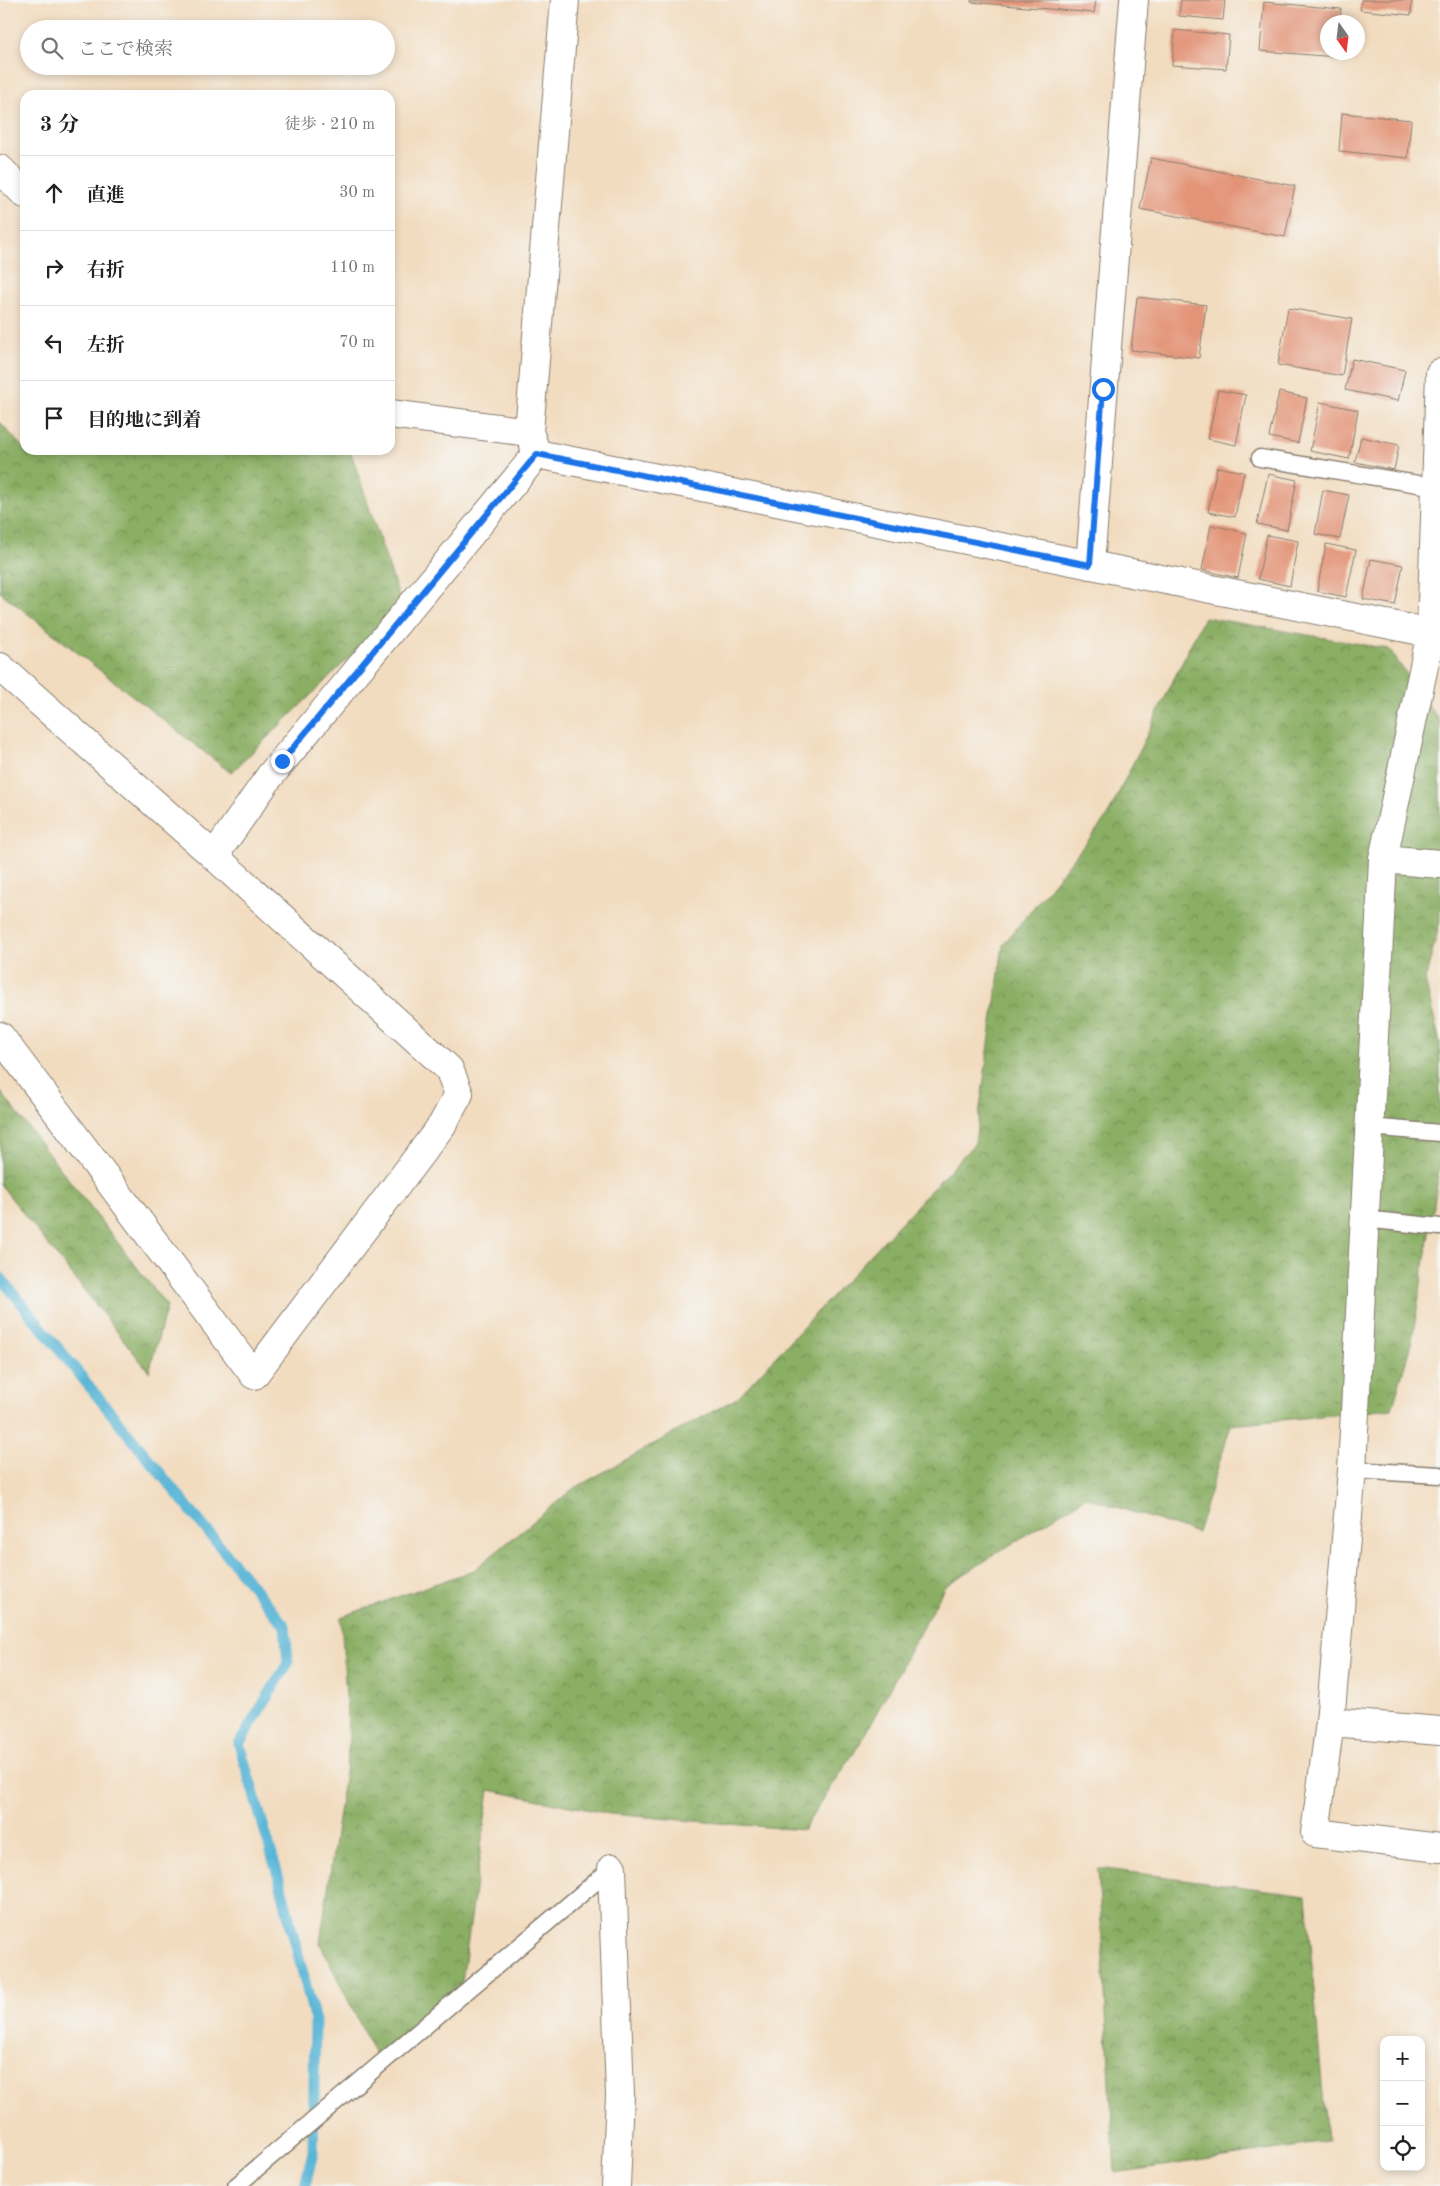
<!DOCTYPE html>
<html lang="ja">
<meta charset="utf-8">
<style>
body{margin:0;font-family:"Old Standard TT","Noto Serif JP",serif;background:#f6f6f6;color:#222}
.controls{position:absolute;right:15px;bottom:15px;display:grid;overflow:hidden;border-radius:10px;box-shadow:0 2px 8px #0003}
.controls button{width:45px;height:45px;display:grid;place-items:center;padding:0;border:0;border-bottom:1px solid #e0e0e0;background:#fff;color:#222;font:25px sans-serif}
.compass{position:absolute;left:1320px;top:15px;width:45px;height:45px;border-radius:50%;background:#fff;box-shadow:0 2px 8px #0003;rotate:166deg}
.stop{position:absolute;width:15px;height:15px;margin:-11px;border:4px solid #1a73e8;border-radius:50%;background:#fff}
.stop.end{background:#1a73e8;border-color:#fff;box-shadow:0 1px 5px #0008}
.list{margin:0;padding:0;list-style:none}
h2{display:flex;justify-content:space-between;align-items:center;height:65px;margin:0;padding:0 20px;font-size:21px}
h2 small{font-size:16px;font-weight:400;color:#767676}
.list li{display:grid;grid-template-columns:32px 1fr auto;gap:15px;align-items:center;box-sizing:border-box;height:75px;padding:0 20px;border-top:1px solid #e0e0e0}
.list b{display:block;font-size:19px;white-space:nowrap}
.list em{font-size:16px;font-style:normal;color:#767676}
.icon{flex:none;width:28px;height:28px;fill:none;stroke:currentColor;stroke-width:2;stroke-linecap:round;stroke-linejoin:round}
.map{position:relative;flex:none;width:1440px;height:2186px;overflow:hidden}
.search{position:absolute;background:#fff;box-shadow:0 2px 8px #0003;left:20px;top:20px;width:375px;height:55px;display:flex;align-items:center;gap:12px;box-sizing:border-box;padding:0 18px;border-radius:28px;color:#767676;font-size:19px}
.panel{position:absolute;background:#fff;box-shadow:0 2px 8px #0003;left:20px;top:90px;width:375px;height:365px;border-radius:15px}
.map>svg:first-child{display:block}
</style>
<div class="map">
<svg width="1440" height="2186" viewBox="0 0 1440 2186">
<defs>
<pattern id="forest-crowns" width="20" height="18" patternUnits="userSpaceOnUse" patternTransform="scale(1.25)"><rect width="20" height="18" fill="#8aae63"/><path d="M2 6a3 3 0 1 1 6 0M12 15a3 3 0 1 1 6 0" fill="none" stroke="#708d51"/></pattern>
</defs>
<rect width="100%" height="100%" fill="#f6f6f2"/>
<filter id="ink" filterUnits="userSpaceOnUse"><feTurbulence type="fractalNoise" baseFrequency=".02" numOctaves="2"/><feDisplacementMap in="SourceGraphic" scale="10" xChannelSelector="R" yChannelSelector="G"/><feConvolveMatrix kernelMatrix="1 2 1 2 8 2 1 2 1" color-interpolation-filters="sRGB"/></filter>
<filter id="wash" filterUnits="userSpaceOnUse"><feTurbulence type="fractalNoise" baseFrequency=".0096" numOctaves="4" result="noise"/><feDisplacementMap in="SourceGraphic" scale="20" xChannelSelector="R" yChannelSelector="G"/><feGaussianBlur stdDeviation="1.12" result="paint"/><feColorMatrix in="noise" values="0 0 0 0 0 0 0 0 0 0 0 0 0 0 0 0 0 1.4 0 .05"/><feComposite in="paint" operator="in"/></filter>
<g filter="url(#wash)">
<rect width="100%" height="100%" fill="#f2dcbf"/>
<g fill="url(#forest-crowns)" stroke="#536540">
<polygon points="0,422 25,450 350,450 402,606 231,773 0,592"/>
<polygon points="1204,617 1389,649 1440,722 1440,922 1425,980 1440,1043 1440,1166 1412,1340 1392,1409 1231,1425 1197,1533 1086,1497 945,1586 859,1745 803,1830 610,1814 489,1790 460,1996 377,2059 320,1943 349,1744 341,1617 474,1570 573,1489 737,1398 975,1143 1003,945 1107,817"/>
<polygon points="0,1091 167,1306 149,1372 0,1184"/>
<polygon points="1098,1868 1306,1895 1327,2142 1115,2173"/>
</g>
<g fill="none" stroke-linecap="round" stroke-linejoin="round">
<polyline stroke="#58b5d6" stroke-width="11" points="0,1277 285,1626 288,1663 239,1744 280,1882 315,2021 313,2152 305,2186"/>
</g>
<g id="blocks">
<g fill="#e39478">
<polygon points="971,0 1096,0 1094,13 971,2"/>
<polygon points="1181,0 1225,0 1223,20 1179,16"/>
<polygon points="1361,0 1412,0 1411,15 1360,10"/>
<polygon points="1264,2 1341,9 1340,22 1328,22 1328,52 1338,52 1337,57 1260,51"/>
<polygon points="1175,30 1229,35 1226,69 1172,65"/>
<polygon points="1342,113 1411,120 1408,158 1339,151"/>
<polygon points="1151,158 1295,186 1285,237 1140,209"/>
<polygon points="1137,297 1206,305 1199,358 1131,350"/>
<polygon points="1288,308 1352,319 1342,376 1278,365"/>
<polygon points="1352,359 1405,370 1398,401 1345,390"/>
<polygon points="1218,390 1246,395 1236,445 1208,439"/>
<polygon points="1279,392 1307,398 1298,443 1269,437"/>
<polygon points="1320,402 1358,410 1349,459 1310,451"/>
<polygon points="1361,437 1399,445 1394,470 1355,462"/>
<polygon points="1217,467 1244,472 1235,517 1208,512"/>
<polygon points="1268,474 1297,480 1287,530 1257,524"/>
<polygon points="1323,490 1349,495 1340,539 1315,534"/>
<polygon points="1211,525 1247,533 1238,578 1202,570"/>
<polygon points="1267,535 1298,541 1290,586 1258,579"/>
<polygon points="1326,544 1356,550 1346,597 1317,591"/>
<polygon points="1371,559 1403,565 1395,605 1363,599"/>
</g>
</g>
</g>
<g filter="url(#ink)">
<use href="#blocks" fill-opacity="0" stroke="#877c6e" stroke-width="1"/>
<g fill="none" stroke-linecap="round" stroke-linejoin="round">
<defs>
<g id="service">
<polyline points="1260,458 1436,487"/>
<polyline points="1369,1127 1440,1133"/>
<polyline points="1364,1219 1440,1227"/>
<polyline points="1352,1470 1440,1475"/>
<polyline points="236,2186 612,1868"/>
</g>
<g id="minor">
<polyline points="0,169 25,194"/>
<polyline points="1440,373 1431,633 1383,859 1352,1470 1330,1722 1315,1833 1440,1848"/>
<polyline points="390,414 529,432"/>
<polyline points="537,454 1431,633"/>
<polyline points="537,454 529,432 565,0"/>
<polyline points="1090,565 1134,0"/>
<polyline points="0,667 214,856 449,1069 459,1094 442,1125 254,1375 0,1036"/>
<polyline points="214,856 270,776 537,454"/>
<polyline points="1383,859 1440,864"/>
<polyline points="1330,1722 1440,1731"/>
<polyline points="612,1868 620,2095 616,2186"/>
</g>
</defs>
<use href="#service" stroke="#877c6e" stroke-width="19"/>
<use href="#minor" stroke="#877c6e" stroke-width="30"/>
<use href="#service" stroke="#fff" stroke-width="16"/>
<use href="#minor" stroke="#fff" stroke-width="28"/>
</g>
</g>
<g fill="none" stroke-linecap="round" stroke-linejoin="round" filter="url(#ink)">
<polyline stroke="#1a73e8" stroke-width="6" points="282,761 537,454 1090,565 1103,389"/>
</g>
</svg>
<div class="controls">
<button>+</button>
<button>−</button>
<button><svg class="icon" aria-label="locate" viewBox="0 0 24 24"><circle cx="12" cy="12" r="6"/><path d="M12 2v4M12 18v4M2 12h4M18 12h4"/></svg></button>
</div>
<svg class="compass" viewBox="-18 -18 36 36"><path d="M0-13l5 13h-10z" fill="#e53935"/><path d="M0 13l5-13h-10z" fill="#767676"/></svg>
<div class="stop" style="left:1103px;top:389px"></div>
<div class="stop end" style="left:282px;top:761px"></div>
<div class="search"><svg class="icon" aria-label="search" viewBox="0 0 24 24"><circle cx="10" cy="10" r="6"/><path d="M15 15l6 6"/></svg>ここで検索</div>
<section class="panel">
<h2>3 分<small>徒歩 · 210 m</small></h2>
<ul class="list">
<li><svg class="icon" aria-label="ahead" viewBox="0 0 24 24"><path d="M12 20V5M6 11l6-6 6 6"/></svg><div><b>直進</b></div><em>30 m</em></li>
<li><svg class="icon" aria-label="right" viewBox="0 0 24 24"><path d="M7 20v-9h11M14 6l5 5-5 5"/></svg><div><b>右折</b></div><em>110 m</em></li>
<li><svg class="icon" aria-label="left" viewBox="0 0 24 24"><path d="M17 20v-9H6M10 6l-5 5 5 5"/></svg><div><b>左折</b></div><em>70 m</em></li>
<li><svg class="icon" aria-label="arrive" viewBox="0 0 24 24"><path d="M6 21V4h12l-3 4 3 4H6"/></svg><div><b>目的地に到着</b></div></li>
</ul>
</section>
</div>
